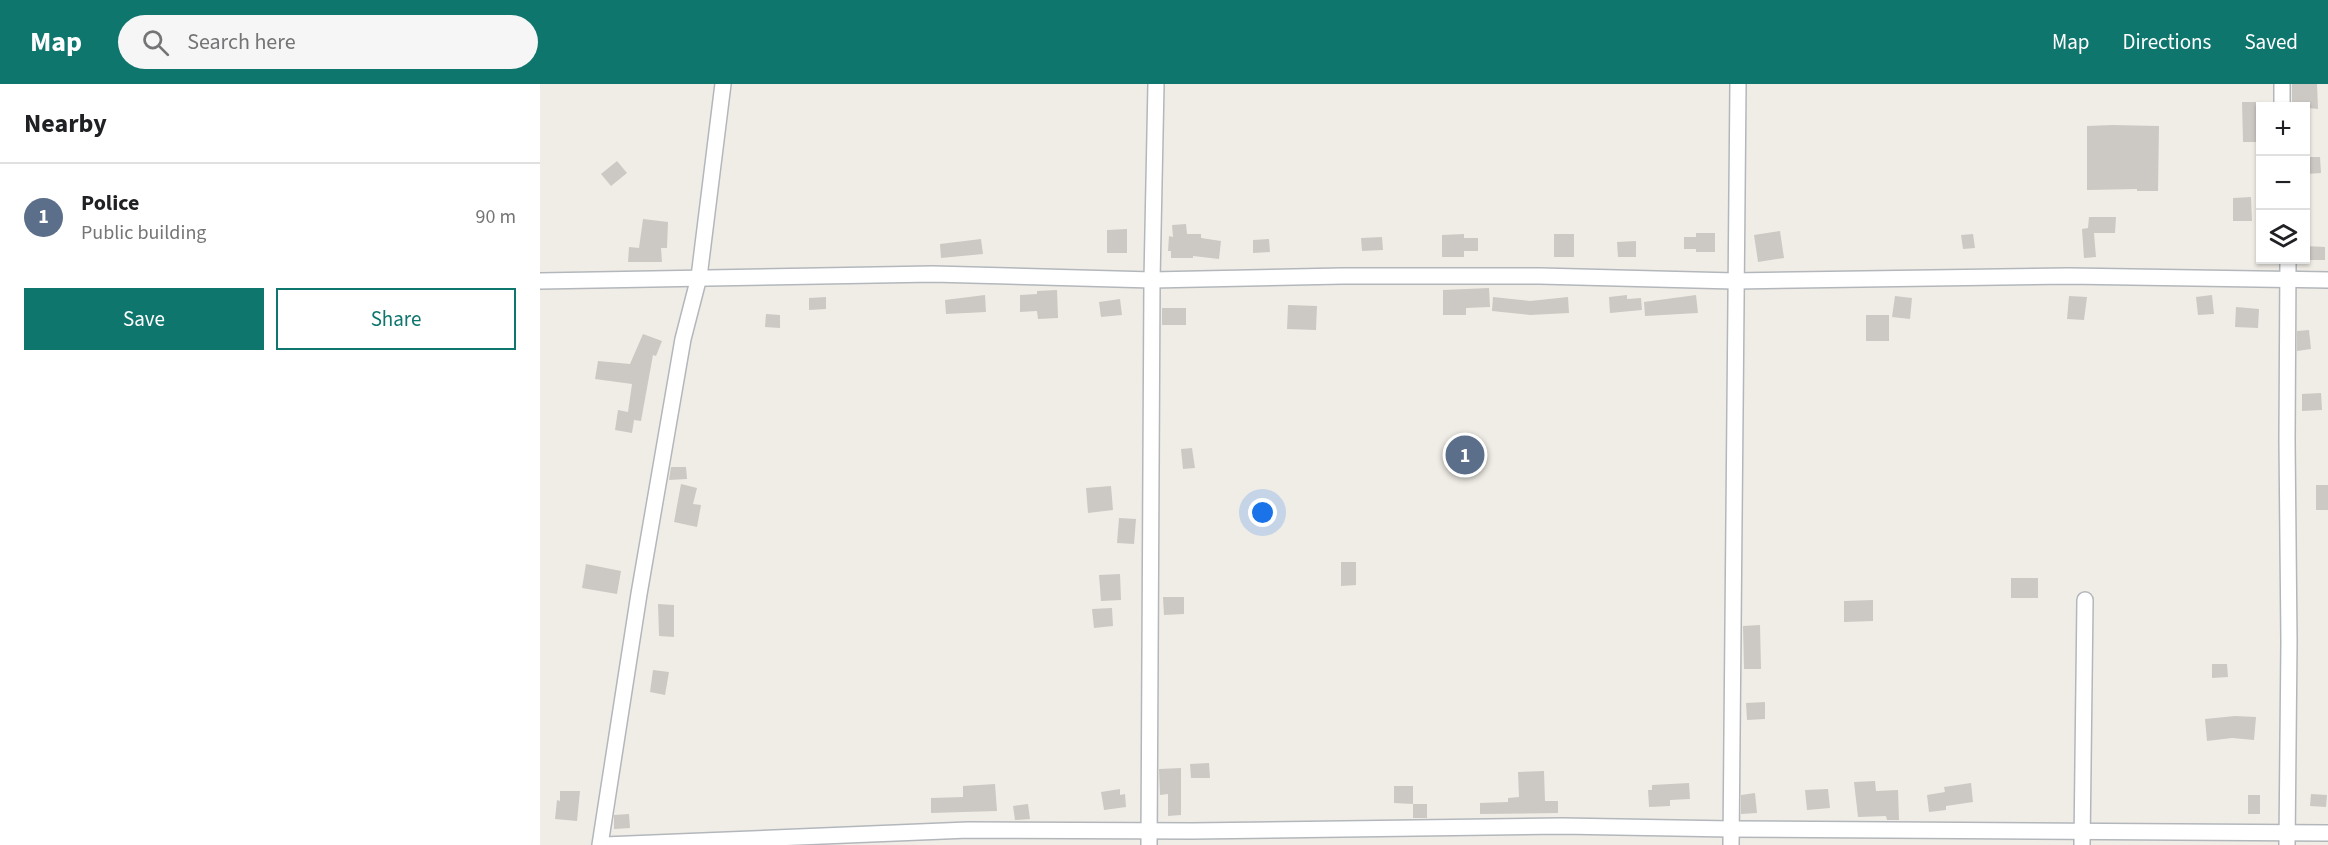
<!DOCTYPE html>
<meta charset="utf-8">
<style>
body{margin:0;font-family:"Source Sans 3",sans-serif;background:#f6f6f6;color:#202124}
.controls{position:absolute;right:18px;top:18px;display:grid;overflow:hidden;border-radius:0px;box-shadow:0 2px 4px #0004}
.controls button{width:54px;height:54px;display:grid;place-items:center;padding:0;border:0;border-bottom:2px solid #e0e0e0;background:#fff;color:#202124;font:30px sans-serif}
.you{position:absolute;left:723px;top:429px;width:21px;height:21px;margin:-15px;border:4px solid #fff;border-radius:50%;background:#1a73e8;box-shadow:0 0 0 9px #1a73e833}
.badge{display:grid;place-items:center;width:39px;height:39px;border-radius:50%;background:#0f766e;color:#fff;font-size:20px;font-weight:700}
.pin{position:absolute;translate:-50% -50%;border:3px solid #fff;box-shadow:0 2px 6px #0006}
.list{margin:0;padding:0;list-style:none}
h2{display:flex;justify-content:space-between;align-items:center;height:78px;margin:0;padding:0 24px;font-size:26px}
h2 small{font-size:20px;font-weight:400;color:#757577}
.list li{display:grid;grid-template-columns:39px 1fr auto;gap:18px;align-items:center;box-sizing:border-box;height:108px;padding:0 24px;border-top:2px solid #e0e0e0}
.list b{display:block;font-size:22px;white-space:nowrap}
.list p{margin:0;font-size:20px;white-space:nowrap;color:#757577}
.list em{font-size:20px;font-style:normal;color:#757577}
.actions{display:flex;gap:12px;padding:18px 24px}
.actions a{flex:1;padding:14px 0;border:2px solid #0f766e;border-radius:0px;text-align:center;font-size:21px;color:#0f766e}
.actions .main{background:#0f766e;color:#fff}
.icon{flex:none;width:33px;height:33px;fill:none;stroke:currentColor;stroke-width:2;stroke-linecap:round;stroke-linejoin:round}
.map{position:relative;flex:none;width:1788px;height:761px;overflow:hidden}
header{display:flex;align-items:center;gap:36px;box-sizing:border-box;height:84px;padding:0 30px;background:#0f766e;color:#fff}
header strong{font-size:28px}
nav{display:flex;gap:33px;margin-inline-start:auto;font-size:21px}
.search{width:420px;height:54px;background:#f6f6f6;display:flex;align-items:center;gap:15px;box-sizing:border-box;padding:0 21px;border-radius:33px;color:#757577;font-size:22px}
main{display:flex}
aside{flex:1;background:#fff}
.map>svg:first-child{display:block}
</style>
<header>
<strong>Map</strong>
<div class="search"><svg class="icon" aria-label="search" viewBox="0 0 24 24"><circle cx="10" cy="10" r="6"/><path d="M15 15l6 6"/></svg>Search here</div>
<nav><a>Map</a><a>Directions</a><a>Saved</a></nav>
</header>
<main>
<aside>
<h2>Nearby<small></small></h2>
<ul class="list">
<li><span class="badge" style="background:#5c6f8a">1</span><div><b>Police</b><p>Public building</p></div><em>90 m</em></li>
</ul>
<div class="actions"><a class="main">Save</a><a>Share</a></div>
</aside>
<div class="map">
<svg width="1788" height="761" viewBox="0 0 1788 761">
<rect width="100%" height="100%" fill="#f0ede6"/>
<g fill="#ccc8c3">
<polygon points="1752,0 1777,0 1778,25 1752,22"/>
<polygon points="1702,18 1720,18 1720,58 1703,58"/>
<polygon points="1572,41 1619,42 1618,107 1597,107 1597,105 1547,106 1547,42"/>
<polygon points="1766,73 1780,73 1781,89 1766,90"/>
<polygon points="77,77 87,89 71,102 61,90"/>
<polygon points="1711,113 1712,137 1693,137 1693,114"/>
<polygon points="1549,133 1576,133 1575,149 1554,149 1556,173 1544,174 1542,145 1548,144"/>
<polygon points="103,135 128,138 127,164 121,164 122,178 88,178 89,163 99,164"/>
<polygon points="646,140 647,150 661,150 661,154 681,157 679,175 653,172 653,174 631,174 631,167 628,167 629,152 633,153 632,141"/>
<polygon points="587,145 587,169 567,169 567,146"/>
<polygon points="1240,147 1244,174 1218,178 1214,151"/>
<polygon points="1156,149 1175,149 1175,168 1156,168 1156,165 1144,165 1144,153 1156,153"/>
<polygon points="924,150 924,154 938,154 938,167 924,167 924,173 902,173 902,151"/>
<rect x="1014" y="150" width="20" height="23"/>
<polygon points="1433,150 1435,164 1423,165 1421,151"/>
<polygon points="842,153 843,166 822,167 821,154"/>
<polygon points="441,155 443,170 401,174 400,160"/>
<polygon points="729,155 730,168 713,169 713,156"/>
<polygon points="1096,157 1096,173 1078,173 1077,158"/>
<polygon points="1766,162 1785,163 1785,176 1766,176"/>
<polygon points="949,204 950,223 926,224 926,231 903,231 903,206"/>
<polygon points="517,206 518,234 498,235 497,227 480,228 480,211 497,210 497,207"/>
<polygon points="445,211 446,228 406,230 405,216"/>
<polygon points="1087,211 1087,215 1101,214 1102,226 1070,229 1069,213"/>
<polygon points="1156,211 1158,229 1105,232 1104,218"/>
<polygon points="1672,211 1674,230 1658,231 1656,213"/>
<polygon points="1355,212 1372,214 1370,235 1352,233"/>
<polygon points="1529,212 1547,213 1544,236 1527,235"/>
<polygon points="286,213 286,225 269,226 269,214"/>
<polygon points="953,213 990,217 1028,213 1029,229 990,231 952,227"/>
<polygon points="580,215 582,231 561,233 559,218"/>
<polygon points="748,221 777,222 776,246 747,245"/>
<polygon points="1696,223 1719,225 1718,244 1695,243"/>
<rect x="622" y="224" width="24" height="17"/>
<polygon points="226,230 240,231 240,244 225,243"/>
<rect x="1326" y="231" width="23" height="26"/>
<polygon points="1769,246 1771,265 1757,267 1757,247"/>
<polygon points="103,250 122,257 116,272 113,271 101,337 94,336 92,349 75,346 78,326 88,328 92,300 55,295 58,277 90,280"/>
<polygon points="1781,309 1782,326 1762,327 1762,310"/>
<polygon points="652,364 655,384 643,385 641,365"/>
<polygon points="131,383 146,383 147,395 129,396"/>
<polygon points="141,400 157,404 153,420 161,421 157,443 134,438"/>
<rect x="1776" y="401" width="12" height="25"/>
<polygon points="571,402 573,426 548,429 546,404"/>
<polygon points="579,434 596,435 594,460 577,459"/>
<polygon points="801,478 816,478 816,501 801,502"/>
<polygon points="46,480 81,487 77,510 42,504"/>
<polygon points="580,490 581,516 561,517 559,491"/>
<rect x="1471" y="494" width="27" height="20"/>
<polygon points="623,513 644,513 644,530 624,531"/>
<polygon points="1333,516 1333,537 1304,538 1304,517"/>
<polygon points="118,520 134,521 134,553 119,552"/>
<polygon points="572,524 573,542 554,544 552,525"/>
<polygon points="1220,541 1221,585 1204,585 1203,542"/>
<polygon points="1672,580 1687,580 1688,593 1672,594"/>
<polygon points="113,586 129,588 125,611 110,608"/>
<polygon points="1225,618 1225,635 1207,636 1206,619"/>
<polygon points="1695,632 1716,633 1714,656 1692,654 1667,657 1665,635"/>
<polygon points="669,679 670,694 651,694 650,680"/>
<polygon points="641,684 641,731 628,732 628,710 620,711 619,685"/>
<polygon points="1004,687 1005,717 1018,717 1018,729 940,730 940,719 968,718 968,714 979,713 978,688"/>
<polygon points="1335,697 1336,707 1358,706 1359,736 1347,736 1346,732 1318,733 1314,698"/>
<polygon points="1149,699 1150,715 1130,716 1130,722 1109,723 1108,706 1112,706 1112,701"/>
<polygon points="1431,699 1433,718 1406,722 1406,726 1389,728 1387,711 1405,708 1404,703"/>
<polygon points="455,700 457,727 391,729 391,714 423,713 423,702"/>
<polygon points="854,702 873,702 873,720 854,719"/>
<polygon points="580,705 580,711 585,710 586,723 564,726 561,708"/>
<polygon points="1288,705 1290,724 1267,726 1265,706"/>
<polygon points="20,707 40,707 37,737 15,735 17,716 20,717"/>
<polygon points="1215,709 1217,729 1201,730 1201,711"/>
<polygon points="1771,710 1787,711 1786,723 1770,722"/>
<rect x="1708" y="711" width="12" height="19"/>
<polygon points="488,720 490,735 475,736 473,722"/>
<rect x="873" y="720" width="14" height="14"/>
<polygon points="89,730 90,744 74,745 74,731"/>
</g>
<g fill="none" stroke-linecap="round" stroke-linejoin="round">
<defs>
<g id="street">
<polyline points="1742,0 1742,22"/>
<polyline points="0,197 393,190 612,196 802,192 1000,192 1194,197 1529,192 1788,196"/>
<polyline points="60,761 99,510 143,255 159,193 183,0"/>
<polyline points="64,761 428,746 652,747 1022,742 1191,745 1788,749"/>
<polyline points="609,761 612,196 616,0"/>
<polyline points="1191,761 1198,0"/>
<polyline points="1542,761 1545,516"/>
<polyline points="1747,761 1749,557 1747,356 1748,176"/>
</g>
</defs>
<use href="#street" stroke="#b3b7bb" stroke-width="18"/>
<use href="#street" stroke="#fff" stroke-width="15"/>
</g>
</svg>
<div class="controls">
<button>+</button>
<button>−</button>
<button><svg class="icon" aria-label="layers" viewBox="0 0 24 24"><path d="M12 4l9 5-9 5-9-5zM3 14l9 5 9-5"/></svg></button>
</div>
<div class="you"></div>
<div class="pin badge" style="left:925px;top:371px;background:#5c6f8a">1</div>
</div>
</main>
